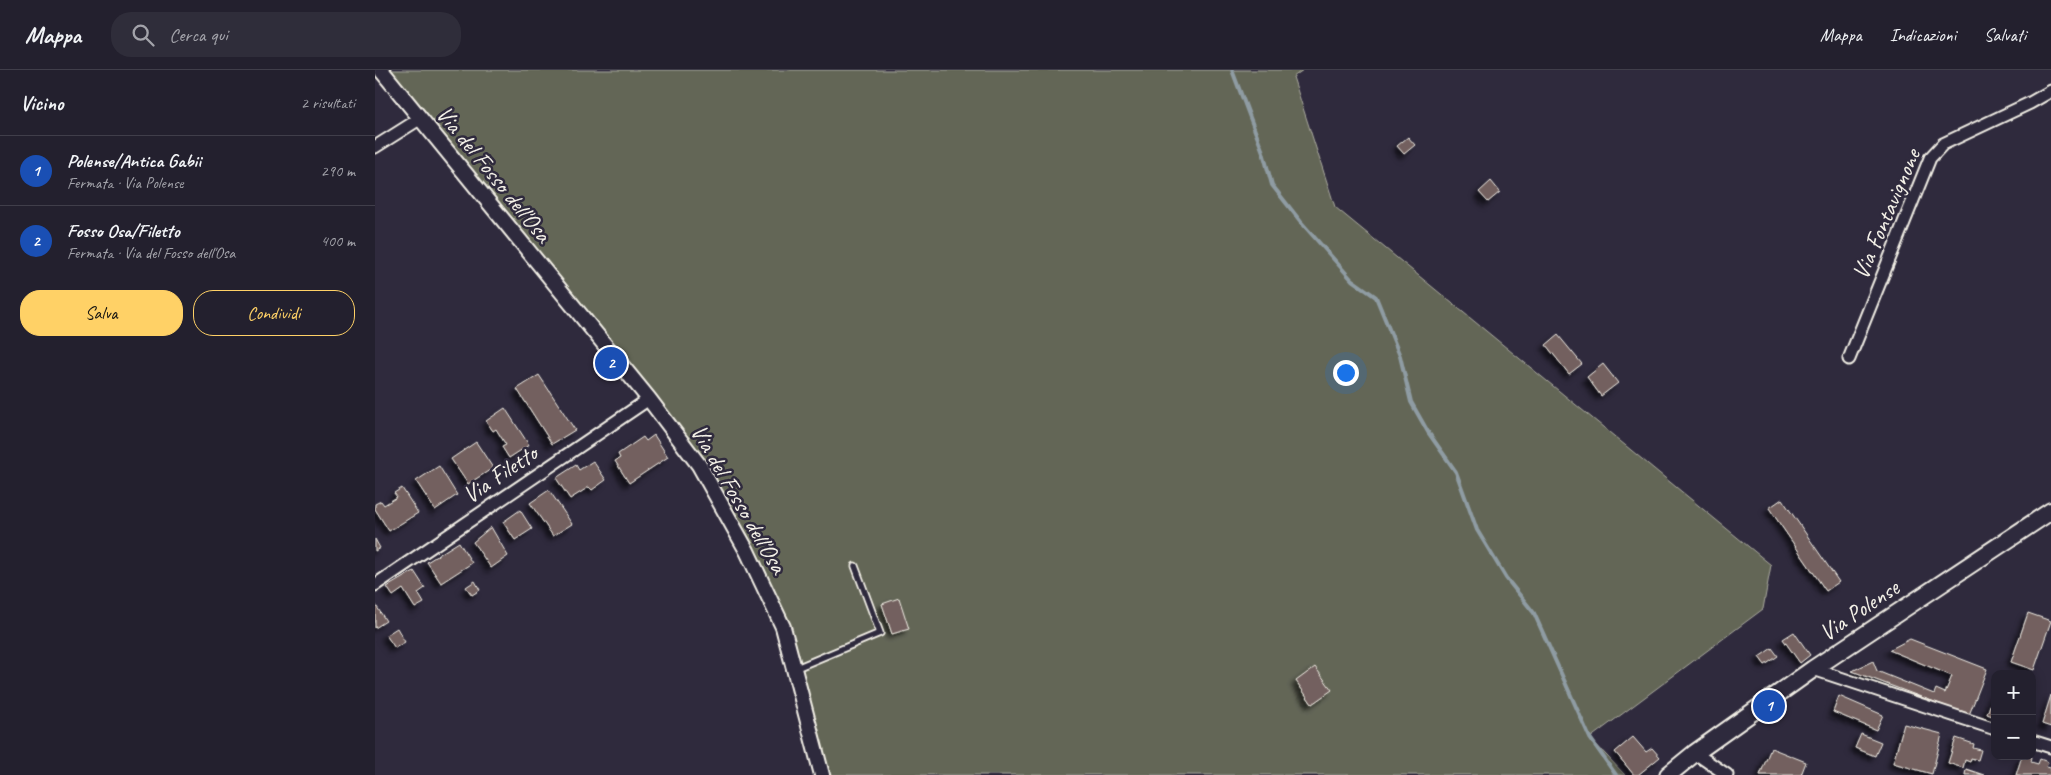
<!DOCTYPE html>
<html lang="it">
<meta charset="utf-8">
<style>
body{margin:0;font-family:Caveat,sans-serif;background:#2f2d3a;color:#f1f3f6}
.controls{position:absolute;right:15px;bottom:15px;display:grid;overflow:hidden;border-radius:10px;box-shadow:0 2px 12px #0003}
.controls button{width:45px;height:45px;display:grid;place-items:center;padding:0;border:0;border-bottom:1px solid #403e4a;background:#23202e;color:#f1f3f6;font:25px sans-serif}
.you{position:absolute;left:970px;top:302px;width:18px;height:18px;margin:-12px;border:4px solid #fff;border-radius:50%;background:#1a73e8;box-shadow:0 0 0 8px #1a73e833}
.badge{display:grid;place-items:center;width:32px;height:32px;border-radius:50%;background:#ffd166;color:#fff;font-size:16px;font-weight:700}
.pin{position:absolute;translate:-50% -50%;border:2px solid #fff;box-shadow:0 1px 5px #0006}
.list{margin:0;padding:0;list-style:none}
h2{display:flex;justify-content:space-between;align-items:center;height:65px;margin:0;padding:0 20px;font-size:21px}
h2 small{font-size:16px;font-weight:400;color:#a3a3aa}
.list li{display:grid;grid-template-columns:32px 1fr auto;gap:15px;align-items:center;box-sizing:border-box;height:70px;padding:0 20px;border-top:1px solid #403e4a}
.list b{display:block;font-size:19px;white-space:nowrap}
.list p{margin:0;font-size:16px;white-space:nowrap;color:#a3a3aa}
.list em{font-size:16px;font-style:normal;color:#a3a3aa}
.actions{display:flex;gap:10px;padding:15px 20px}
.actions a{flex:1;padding:11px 0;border:1px solid #ffd166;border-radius:20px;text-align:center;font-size:18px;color:#ffd166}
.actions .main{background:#ffd166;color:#111}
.icon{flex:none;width:28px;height:28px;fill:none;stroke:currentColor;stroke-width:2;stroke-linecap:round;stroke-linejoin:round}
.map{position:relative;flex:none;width:1676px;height:705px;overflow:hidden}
header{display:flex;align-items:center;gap:30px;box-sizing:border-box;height:70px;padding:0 25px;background:#23202e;border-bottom:1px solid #403e4a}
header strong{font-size:24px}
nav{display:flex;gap:28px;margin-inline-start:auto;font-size:18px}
.search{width:350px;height:45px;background:#2f2d3a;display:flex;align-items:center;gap:12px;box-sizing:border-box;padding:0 18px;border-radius:20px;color:#a3a3aa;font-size:19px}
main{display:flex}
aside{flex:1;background:#23202e}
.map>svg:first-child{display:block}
</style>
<header>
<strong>Mappa</strong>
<div class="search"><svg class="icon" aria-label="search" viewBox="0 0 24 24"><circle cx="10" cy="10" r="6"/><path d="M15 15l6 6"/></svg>Cerca qui</div>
<nav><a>Mappa</a><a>Indicazioni</a><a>Salvati</a></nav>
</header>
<main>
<aside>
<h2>Vicino<small>2 risultati</small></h2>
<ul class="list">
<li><span class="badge" style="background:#1a4fb4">1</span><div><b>Polense/Antica Gabii</b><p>Fermata · Via Polense</p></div><em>290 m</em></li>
<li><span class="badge" style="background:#1a4fb4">2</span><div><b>Fosso Osa/Filetto</b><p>Fermata · Via del Fosso dell'Osa</p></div><em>400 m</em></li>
</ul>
<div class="actions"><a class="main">Salva</a><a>Condividi</a></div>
</aside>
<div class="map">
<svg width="1676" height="705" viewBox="0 0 1676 705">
<defs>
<filter id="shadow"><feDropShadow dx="-4.5" dy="4.5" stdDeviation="2.5" flood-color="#0009"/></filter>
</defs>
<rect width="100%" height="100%" fill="#2f2a3d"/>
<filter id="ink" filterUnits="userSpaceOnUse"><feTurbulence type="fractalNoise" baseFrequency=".02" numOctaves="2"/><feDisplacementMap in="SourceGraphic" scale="10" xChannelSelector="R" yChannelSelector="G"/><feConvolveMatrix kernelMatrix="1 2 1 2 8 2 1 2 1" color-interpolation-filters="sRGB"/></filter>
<g filter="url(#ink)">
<polygon fill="#636657" stroke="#acaca0" points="6,0 928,0 918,7 960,137 1396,495 1388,539 1215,668 1250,705 447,705 408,557 324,395"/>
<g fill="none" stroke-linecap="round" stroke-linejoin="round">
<polyline stroke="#8f9ca3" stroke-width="4" points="857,0 888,82 897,115 926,152 977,210 1001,227 1025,286 1036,332 1053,362 1081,402 1102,460 1131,508 1159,543 1215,668 1241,705"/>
</g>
<g fill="#73605f" stroke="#f4f1e8" filter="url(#shadow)">
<polygon points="1033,67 1040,75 1029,84 1022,76"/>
<polygon points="1116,111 1125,122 1113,132 1104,122"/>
<polygon points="1183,265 1207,294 1194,304 1171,275"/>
<polygon points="1228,294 1243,313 1226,326 1212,307"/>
<polygon points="164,305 200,360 177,374 142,319"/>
<polygon points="130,338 154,375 134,388 127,377 131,375 121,359 118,361 111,351"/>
<polygon points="279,365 293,387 254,413 240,391 245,388 243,384 268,367 271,371"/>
<polygon points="101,372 118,398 93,414 76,389"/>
<polygon points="218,391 231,410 217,420 214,417 195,429 181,408 201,395 204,400"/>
<polygon points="64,396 82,425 60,440 41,411"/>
<polygon points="27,418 43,443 14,461 0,439 0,434 6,431 9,435 22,427 19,423"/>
<polygon points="174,420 197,454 178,466 155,433"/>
<polygon points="1407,429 1464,512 1451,521 1394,438"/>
<polygon points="145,440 157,459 140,470 128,452"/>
<polygon points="116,457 133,486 116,498 98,472"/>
<polygon points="0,469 5,478 0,481"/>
<polygon points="84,472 97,493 66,513 52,492"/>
<polygon points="39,501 50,518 43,523 49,533 40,538 28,519 18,526 12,517"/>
<polygon points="100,511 105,520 97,525 91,517"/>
<polygon points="524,528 534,559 517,564 507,534"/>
<polygon points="0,534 11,551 0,558"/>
<polygon points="1653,543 1676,551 1659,600 1636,592"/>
<polygon points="22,558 30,572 20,578 11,565"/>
<polygon points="1419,562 1435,585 1425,593 1408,569"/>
<polygon points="1535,569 1612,599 1594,645 1477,601 1498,591 1502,601 1559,624 1561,619 1570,623 1577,606 1514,580"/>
<polygon points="1397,578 1403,586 1390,595 1384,587"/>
<polygon points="940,597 957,620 937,634 921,611"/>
<polygon points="1620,620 1620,647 1612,644"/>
<polygon points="1676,625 1676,657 1667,654"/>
<polygon points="1464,626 1508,645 1501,660 1458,642"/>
<polygon points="1529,654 1567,664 1557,704 1518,693"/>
<polygon points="1486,664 1506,672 1500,686 1480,678"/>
<polygon points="1258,667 1271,682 1277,678 1285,687 1263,705 1259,705 1240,682"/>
<polygon points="1581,668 1599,674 1598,678 1606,680 1603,690 1596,688 1595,692 1590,690 1588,698 1573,693"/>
<polygon points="1396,678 1431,692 1426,705 1385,705"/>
<polygon points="1647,686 1657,687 1656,692 1663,694 1665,689 1673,692 1671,697 1676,698 1676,705 1641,705"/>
<polygon points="1591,699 1609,705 1590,705"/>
</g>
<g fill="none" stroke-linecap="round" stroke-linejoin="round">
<defs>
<polyline id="service" points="419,599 505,563 480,496"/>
<g id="minor">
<polyline points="0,77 46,48"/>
<polyline points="1474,289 1555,88 1568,74 1655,33 1676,21"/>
<polyline points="0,515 274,329"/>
<polyline points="1438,599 1620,659"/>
<polyline points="1657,671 1676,677"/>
<polyline points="1320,683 1352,705"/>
</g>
<polyline id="tertiary" points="6,0 274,329 324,395 372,481 408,557 447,705"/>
<polyline id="secondary" points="1293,705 1320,683 1438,599 1676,441"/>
</defs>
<use href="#service" stroke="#f4f1e8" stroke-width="9"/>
<use href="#minor" stroke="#f4f1e8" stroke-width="15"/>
<use href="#tertiary" stroke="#f4f1e8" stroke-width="18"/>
<use href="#secondary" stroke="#f4f1e8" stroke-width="20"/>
<use href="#service" stroke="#2f2a3d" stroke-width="5.5"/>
<use href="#minor" stroke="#2f2a3d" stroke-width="11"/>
<use href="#tertiary" stroke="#2f2a3d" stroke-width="14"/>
<use href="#secondary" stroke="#2f2a3d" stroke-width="16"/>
</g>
</g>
<g text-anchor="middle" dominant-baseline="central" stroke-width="5" stroke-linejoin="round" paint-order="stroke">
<g font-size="24" fill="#f4f1e8" stroke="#2f2a3d">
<text transform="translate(119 104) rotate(51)">Via del Fosso dell'Osa</text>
<text transform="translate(1511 144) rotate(-67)">Via Fontavignone</text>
<text transform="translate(125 404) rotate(-34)">Via Filetto</text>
<text transform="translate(364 429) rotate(60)">Via del Fosso dell'Osa</text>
<text transform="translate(1484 540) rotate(-34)">Via Polense</text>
</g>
</g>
</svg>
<div class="controls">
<button>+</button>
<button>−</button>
</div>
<div class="you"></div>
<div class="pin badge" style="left:1394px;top:636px;background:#1a4fb4">1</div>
<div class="pin badge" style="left:236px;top:293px;background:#1a4fb4">2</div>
</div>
</main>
